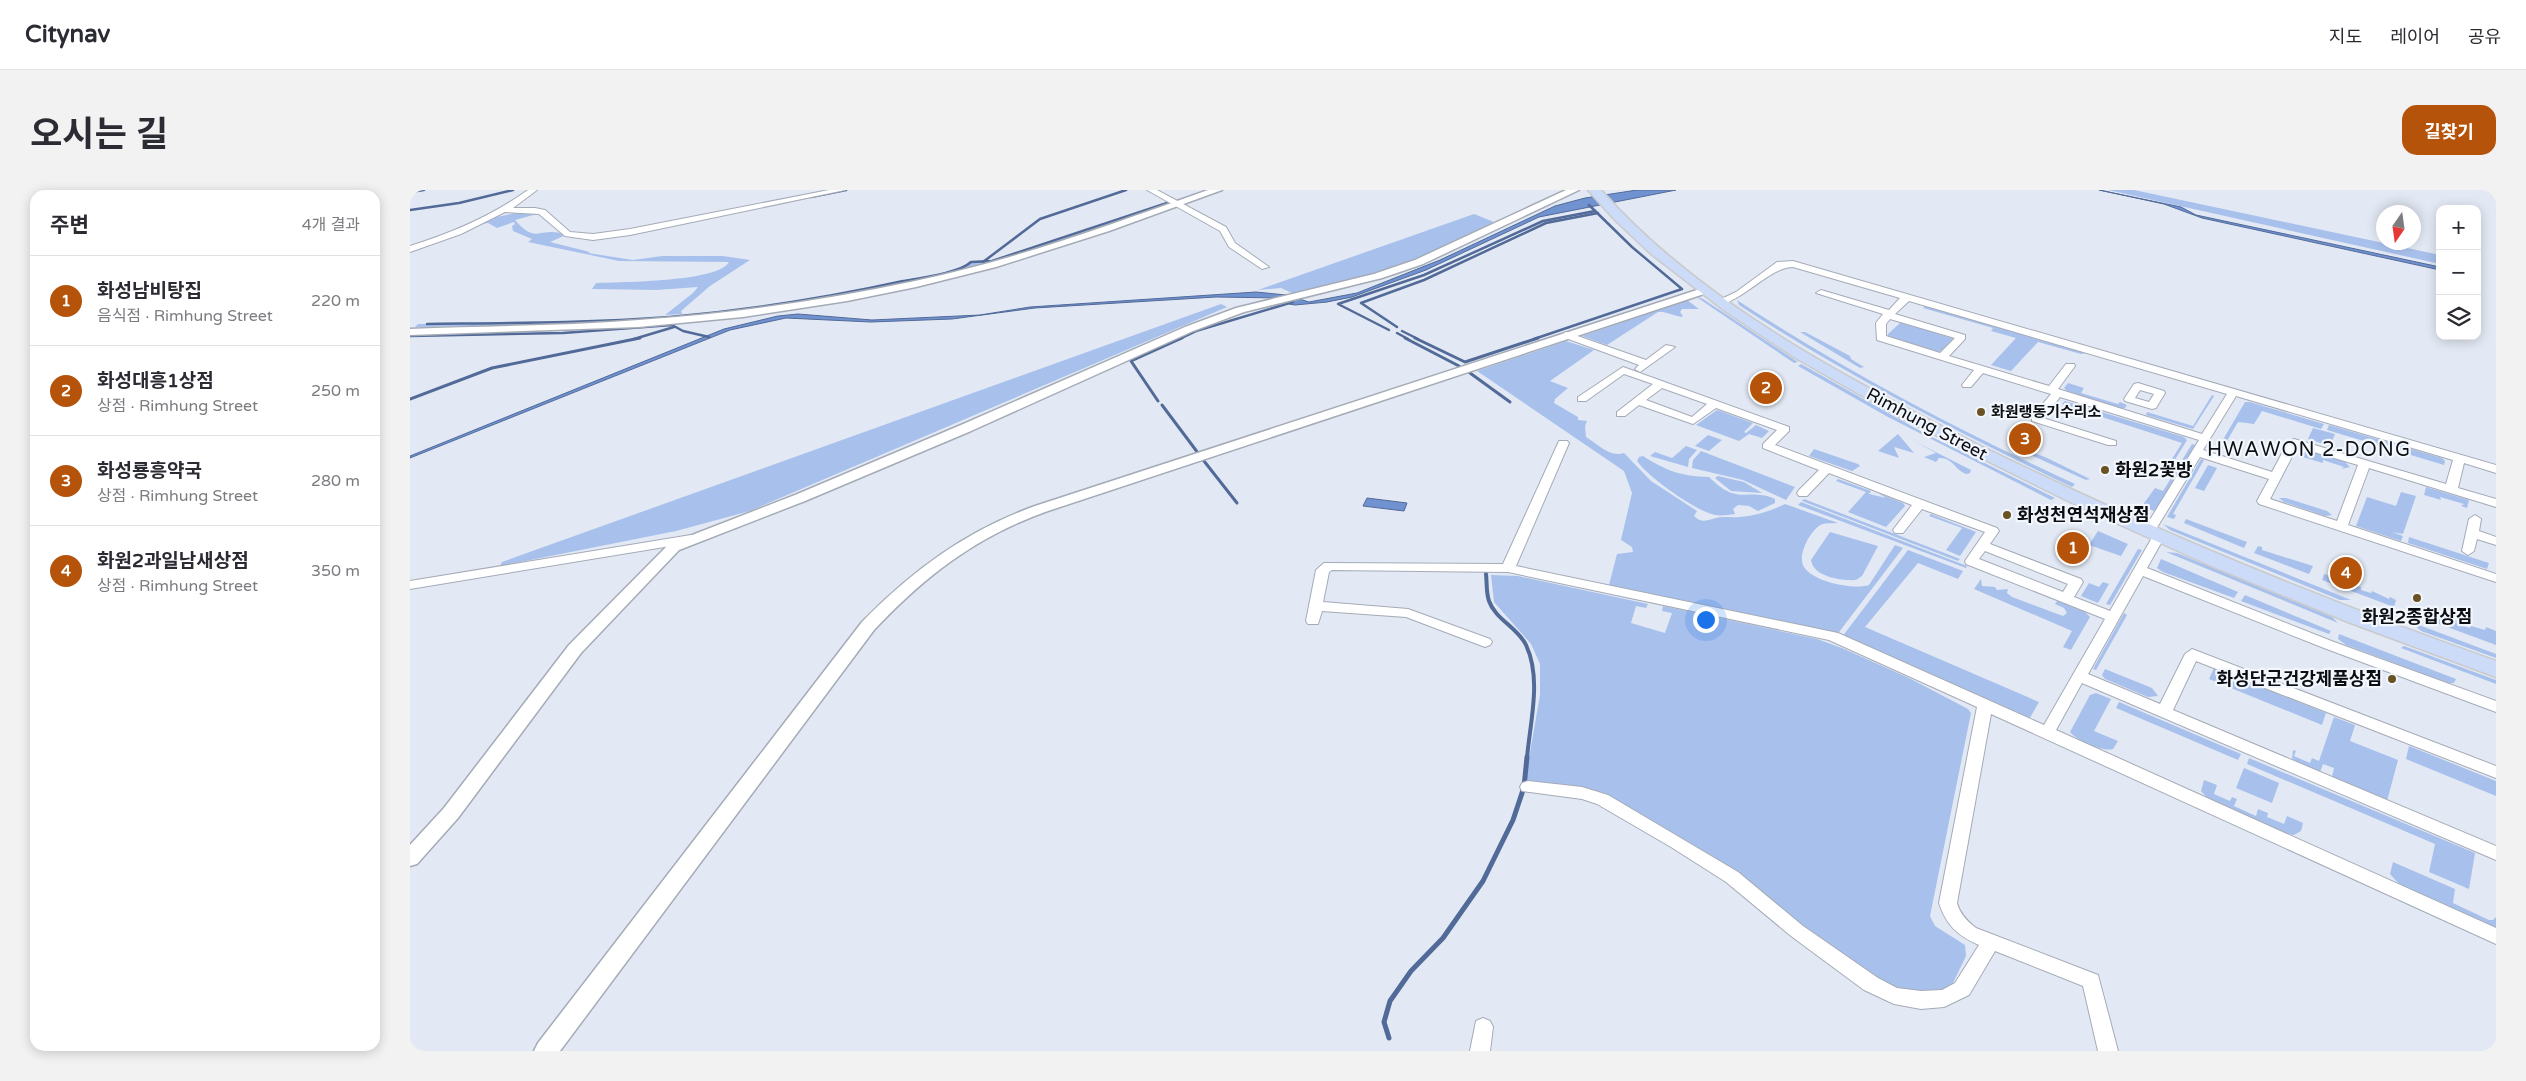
<!DOCTYPE html>
<html lang="ko">
<meta charset="utf-8">
<style>
body{margin:0;font-family:"Varela Round","Noto Sans KR",sans-serif;background:#f2f2f3;color:#2b2b33}
.controls{position:absolute;right:15px;top:15px;display:grid;overflow:hidden;border-radius:10px;box-shadow:0 2px 12px #0003}
.controls button{width:45px;height:45px;display:grid;place-items:center;padding:0;border:0;border-bottom:1px solid #e1e1e2;background:#fff;color:#2b2b33;font:25px sans-serif}
.compass{position:absolute;left:1966px;top:15px;width:45px;height:45px;border-radius:50%;background:#fff;box-shadow:0 2px 12px #0003;rotate:193deg}
.you{position:absolute;left:1295px;top:429px;width:18px;height:18px;margin:-12px;border:4px solid #fff;border-radius:50%;background:#1a73e8;box-shadow:0 0 0 8px #1a73e833}
.badge{display:grid;place-items:center;width:32px;height:32px;border-radius:50%;background:#b45309;color:#fff;font-size:16px;font-weight:700}
.pin{position:absolute;translate:-50% -50%;border:2px solid #fff;box-shadow:0 1px 5px #0006}
.list{margin:0;padding:0;list-style:none}
h2{display:flex;justify-content:space-between;align-items:center;height:65px;margin:0;padding:0 20px;font-size:21px}
h2 small{font-size:16px;font-weight:400;color:#7c7c81}
.list li{display:grid;grid-template-columns:32px 1fr auto;gap:15px;align-items:center;box-sizing:border-box;height:90px;padding:0 20px;border-top:1px solid #e1e1e2}
.list b{display:block;font-size:19px;white-space:nowrap}
.list p{margin:0;font-size:16px;white-space:nowrap;color:#7c7c81}
.list em{font-size:16px;font-style:normal;color:#7c7c81}
.icon{flex:none;width:28px;height:28px;fill:none;stroke:currentColor;stroke-width:2;stroke-linecap:round;stroke-linejoin:round}
.map{position:relative;flex:none;width:2086px;height:861px;overflow:hidden;border-radius:15px}
header{display:flex;align-items:center;gap:30px;box-sizing:border-box;height:70px;padding:0 25px;background:#fff;border-bottom:1px solid #e1e1e2}
header strong{font-size:24px}
nav{display:flex;gap:28px;margin-inline-start:auto;font-size:18px}
.intro{display:flex;align-items:center;justify-content:space-between;box-sizing:border-box;height:120px;padding:0 30px}
h1{margin:0;font-size:35px}
.button{padding:12px 22px;border-radius:15px;background:#b45309;color:#fff;font-size:18px;font-weight:700}
main{display:flex;gap:30px;padding:0 30px}
aside{flex:1;background:#fff;border-radius:15px;box-shadow:0 2px 12px #0003}
.map>svg:first-child{display:block}
</style>
<header>
<strong>Citynav</strong>
<nav><a>지도</a><a>레이어</a><a>공유</a></nav>
</header>
<div class="intro"><h1>오시는 길</h1><a class="button">길찾기</a></div>
<main>
<aside>
<h2>주변<small>4개 결과</small></h2>
<ul class="list">
<li><span class="badge">1</span><div><b>화성남비탕집</b><p>음식점 · Rimhung Street</p></div><em>220 m</em></li>
<li><span class="badge">2</span><div><b>화성대흥1상점</b><p>상점 · Rimhung Street</p></div><em>250 m</em></li>
<li><span class="badge">3</span><div><b>화성룡흥약국</b><p>상점 · Rimhung Street</p></div><em>280 m</em></li>
<li><span class="badge">4</span><div><b>화원2과일남새상점</b><p>상점 · Rimhung Street</p></div><em>350 m</em></li>
</ul>
</aside>
<div class="map">
<svg width="2086" height="861" viewBox="0 0 2086 861">
<rect width="100%" height="100%" fill="#e2e9f4"/>
<g fill="#a8c0ec">
<polygon points="1698,0 1724,0 2030,65 2030,74"/>
<path d="M761,12L764,13L649,54L576,75L445,103L316,123L251,129L181,134L5,137L8,134C118,134 229,134 338,119C411,109 485,94 557,77L561,73L582,71Z"/>
<path d="M115,21L127,24L105,30C127,56 130,35 156,45L140,52L180,62L178,63L223,70L252,66H313L340,70L300,96L271,121L272,124L255,125L283,103L288,97L246,100L182,99L186,93C210,92 309,92 319,72L209,71L118,52L122,49L103,41L102,36L105,34L104,32L87,38L78,33L73,34L87,27Z"/>
<polygon points="1064,24 1084,32 1009,69 963,85 884,104 871,98 848,100"/>
<polygon points="1285,106 1293,109 1388,172 1384,173"/>
<polygon points="1277,110 1289,119 1272,119 1270,122 1273,126 1271,127 1253,122 1248,122 1197,155 1172,146"/>
<path d="M1327,110C1435,181 1548,240 1665,294L1662,297C1547,242 1435,185 1329,115Z"/>
<polygon points="811,114 817,117 340,321 266,341 90,376 92,372"/>
<polygon points="1515,116 1676,163 1671,164 1628,152 1601,181 1581,175 1606,148 1581,141 1583,138 1513,118"/>
<polygon points="1490,133 1497,133 1544,149 1532,161 1526,162 1478,146 1478,144"/>
<polygon points="1390,142 1395,142 1440,166 1441,169 1454,177 1450,178"/>
<path d="M1156,151L1184,160L1140,191L1158,198L1145,209L1144,213L1168,227V230L1177,231L1175,236L1176,247C1188,254 1200,268 1214,263L1241,291L1287,321L1284,326C1292,334 1297,330 1306,328C1313,326 1322,328 1329,327C1345,326 1361,321 1375,314L1428,333C1422,334 1414,332 1409,336C1399,343 1387,366 1394,377C1403,392 1444,400 1459,395L1485,355L1493,358L1426,446L1199,395L1207,364L1223,362L1222,357L1211,350L1222,303L1214,281L1067,181Z"/>
<polygon points="1391,174 1514,243 1645,308 1641,310 1478,227 1388,176"/>
<polygon points="1658,193 1674,198 1671,203 1708,214 1710,212 1717,215 1715,218 1711,218 1657,201 1654,198"/>
<polygon points="1802,205 1804,206 1783,239 1736,225 1737,222 1783,236"/>
<polygon points="1655,211 1774,247 1777,250 1758,281 1755,280 1772,253 1652,214"/>
<polygon points="1835,212 1840,212 1914,234 1911,239 1852,221 1844,234 1828,232 1811,261 1807,260"/>
<polygon points="1307,220 1343,233 1334,242 1336,243 1346,235 1359,241 1352,248 1339,244 1329,251 1286,235"/>
<polygon points="1919,235 2032,268 2035,271 2034,275 1917,240"/>
<polygon points="1903,238 1925,244 1920,256 1898,249"/>
<polygon points="1488,244 1504,263 1484,257 1489,268 1468,261"/>
<polygon points="1298,245 1312,250 1299,261 1285,256"/>
<path d="M1502,250L1561,280L1560,283L1557,284C1545,281 1543,267 1529,268L1526,272L1514,267L1526,263Z"/>
<polygon points="1782,254 1785,255 1746,319 1744,321 1732,316 1745,298 1753,301"/>
<polygon points="1276,256 1287,260 1279,269 1278,277 1240,266 1245,262 1262,268"/>
<polygon points="1404,259 1448,274 1450,276 1442,281 1399,266"/>
<polygon points="1613,259 1635,267 1680,289 1676,290 1610,260"/>
<polygon points="1896,260 1935,272 1940,277 1931,279 1934,277 1913,270 1913,273 1889,266 1891,261"/>
<polygon points="1291,261 1385,297 1376,310 1333,290 1282,278 1283,270"/>
<path d="M1233,266C1257,281 1270,286 1299,287C1329,317 1336,297 1365,309V313L1348,321L1339,316L1328,315L1323,319L1325,324C1319,325 1311,326 1305,325C1287,322 1238,287 1227,271L1229,267Z"/>
<polygon points="1791,269 1794,270 1763,324 1766,325 1764,329 1757,327"/>
<polygon points="1798,275 1807,278 1794,301 1785,298"/>
<polygon points="1308,286 1334,292 1352,303 1321,301 1305,288"/>
<polygon points="1428,289 1461,301 1459,304 1476,308 1468,303 1493,313 1495,316 1476,337 1438,322 1456,302 1426,291"/>
<polygon points="2016,297 2059,310 2057,318 2051,316 2054,314 2030,307 2031,310 2014,305"/>
<polygon points="1991,302 2006,306 1993,344 1982,342 1993,346 1991,351 1946,336 1957,307 1986,316"/>
<polygon points="1869,308 1876,308 1917,321 1922,325 1915,326 1874,312"/>
<polygon points="1394,309 1550,369 1548,371 1392,311"/>
<polygon points="1391,312 1557,376 1556,378 1388,315"/>
<polygon points="1521,324 1566,342 1550,366 1536,360 1552,338 1519,326"/>
<polygon points="1776,329 1837,352 1834,358 1774,333"/>
<polygon points="1753,334 1941,410 1930,410 1760,340"/>
<polygon points="1688,341 1718,354 1711,366 1679,355"/>
<path d="M1420,342L1468,356L1452,386L1446,390C1432,391 1403,387 1401,370Z"/>
<polygon points="1999,347 2079,373 2077,379 1998,353"/>
<polygon points="1848,356 1852,357 1852,360 1903,376 1899,384 1844,363"/>
<polygon points="1728,359 1732,360 1700,415 1696,414"/>
<polygon points="1498,360 1553,381 1548,389 1508,373 1455,437 1629,512 1617,533 1432,447"/>
<polygon points="1756,362 1767,363 1922,427 1928,433"/>
<polygon points="1751,369 1828,402 1824,408 1753,382 1747,378"/>
<polygon points="1914,384 1951,397 1951,400 1961,403 1962,401 1979,409 1980,407 1986,410 1984,417 1912,390"/>
<polygon points="1081,385 1108,386 1238,414 1236,418 1226,416 1221,433 1255,443 1262,423 1252,421 1253,416 1407,449 1432,458 1499,488 1558,519 1561,523 1520,726 1525,736 1555,755 1556,766 1543,793 1529,802 1510,804 1478,796 1387,735 1172,599 1115,591 1130,505 1130,474 1121,454 1084,412"/>
<polygon points="1571,389 1572,396 1585,397 1587,400 1598,399 1597,403 1602,407 1653,426 1657,423 1654,418 1645,414 1647,411 1675,422 1680,427 1661,460 1653,457 1662,441 1564,399"/>
<polygon points="1693,392 1699,394 1688,413 1671,406 1679,393 1689,397"/>
<polygon points="1835,405 1921,441 1919,444 1831,411"/>
<polygon points="1714,423 1717,425 1686,480 1683,479"/>
<polygon points="2024,423 2030,425 2029,427 2041,431 2042,429 2047,431 2046,433 2060,438 2061,436 2075,440 2076,437 2086,441 2086,455 2021,431"/>
<polygon points="2001,432 2086,464 2086,468 2011,441"/>
<polygon points="1929,444 2046,489 2044,493 2038,493 1936,455 1928,449"/>
<polygon points="1994,456 2086,490 2086,494 1991,458"/>
<polygon points="1804,478 1916,523 1912,535 1799,489"/>
<polygon points="1695,479 1742,498 1748,506 1738,507 1695,489 1692,485"/>
<path d="M1686,503L1701,509L1684,541L1708,551L1703,559C1692,562 1667,551 1660,542L1680,505Z"/>
<polygon points="1709,512 1831,564 1828,570 1706,518"/>
<polygon points="1924,527 1945,535 1940,551 1988,570 1977,611 1922,587 1924,578 1913,574 1910,582 1882,569 1883,560 1886,561 1884,566 1900,573 1902,568 1909,571"/>
<polygon points="1999,556 2086,591 2086,606 1996,569"/>
<polygon points="1839,568 2065,663 2059,699 2019,682 2025,654 1837,574"/>
<polygon points="1834,578 1869,593 1862,613 1826,598"/>
<polygon points="1794,590 1807,595 1804,604 1820,611 1822,607 1827,609 1824,616 1846,626 1848,619 1858,623 1857,627 1874,634 1877,626 1893,633 1891,641 1884,645 1876,644 1799,610 1791,601"/>
<polygon points="1983,672 2045,699 2043,713 2079,730 2083,730 2086,727 2086,738 1990,695 1980,684"/>
</g>
<g fill="#7092d1" stroke="#526a98">
<polygon points="1227,0 1266,0 1129,27 1016,80 942,107 917,112 885,115 879,114 871,108 806,107 625,118 542,129 461,132 376,128 320,140 0,268 0,266 314,139 368,126 388,124 462,130 570,125 620,117 846,102 876,105 899,112 947,103 1030,70 1145,16 1175,8"/>
<polygon points="1689,0 1771,17 1786,25 2030,77 2030,80 1792,28 1754,14"/>
<polygon points="957,308 997,313 994,321 953,316"/>
</g>
<g fill="none" stroke-linecap="round" stroke-linejoin="round">
<g stroke="#526a98" stroke-width="2.5">
<polyline points="0,2 14,0"/>
<polyline points="401,7 436,0"/>
<polyline points="0,20 49,13 103,0"/>
<polyline points="573,72 630,29 716,0"/>
<path d="M17,134C98,133 179,133 260,127C338,120 416,108 493,91C510,88 550,83 561,72L582,71L760,12"/>
<polyline points="987,137 951,113 1014,90 1136,33 1188,23"/>
<polyline points="979,140 928,114 1014,85 1133,31 1185,21"/>
<polyline points="992,141 1008,149"/>
<polyline points="987,143 998,149"/>
<polyline points="0,146 153,143 262,135 273,141 299,147"/>
<polyline points="224,149 264,137"/>
<polyline points="769,149 786,141 883,112"/>
<polyline points="1124,149 1272,99 1222,57 1179,15"/>
</g>
<g stroke="#526a98" stroke-width="3">
<polyline points="995,148 1049,176"/>
<polyline points="1005,148 1055,172 1128,148"/>
<polyline points="1060,183 1100,212"/>
<polyline points="0,209 82,178 230,148"/>
<polyline points="748,211 721,171 772,148"/>
<polyline points="752,215 788,263"/>
<polyline points="794,271 827,313"/>
</g>
<path stroke="#526a98" stroke-width="4" d="M1076,384C1077,392 1076,403 1079,411C1085,429 1108,438 1116,455C1132,489 1120,532 1117,568"/>
<polyline stroke="#526a98" stroke-width="5" points="979,848 974,832 980,811 1001,781 1033,748 1073,691 1103,630 1114,597 1117,567"/>
<defs>
<g id="minor">
<path d="M118,0H127L103,18H125L135,20L160,42L183,44L220,39L419,0H435L220,45L183,50L155,46L129,24L95,22L51,44L0,62V56C42,43 82,26 118,0Z"/>
<polygon points="737,0 747,0 816,37 825,53 859,77 852,79 819,57 810,41"/>
<path d="M1383,71L2086,275V283L2054,273L2048,298L2086,309V317L1959,278L1938,335L2086,384V392L1849,314L1847,311L1859,289L1790,267L1743,344H1735L1733,341L1789,250L1650,207L1633,228L1706,251V255H1698L1622,231V227L1641,204L1573,183L1561,197H1553L1552,195L1564,180L1467,150L1466,133L1473,124L1406,103L1411,100L1479,120L1490,108L1383,77C1361,77 1336,108 1310,115L1305,112L1326,102L1367,72ZM1499,111L1817,204L1792,244L1648,199L1665,176L1664,174H1656L1639,196L1539,166L1555,149V145L1485,124ZM1480,129L1545,148L1530,163L1476,146V134ZM1826,206L2043,270L2036,294L1884,249L1878,252L1862,282L1793,260ZM1887,257L1948,275L1927,331L1860,309Z"/>
<polygon points="1156,142 1236,170 1256,155 1265,157 1230,182 1225,179 1229,175 1153,147 1151,145"/>
<path d="M1213,177L1379,237V241L1365,255L1587,338L1589,341L1580,354L1671,389L1673,392L1664,407L1700,421L1743,346L1749,342L1755,346L1737,378L1924,452L2086,511V522L1914,458L1733,386L1678,484L1750,514L1775,464L1782,459L2086,576V588L1786,471L1763,520L2086,656V670L1672,493L1646,540L2086,738V754L1581,524L1547,713C1550,724 1557,731 1566,738L1688,785L1708,861H1688L1673,796L1585,761L1559,805L1534,817L1511,819L1484,814L1454,800L1381,746L1316,692L1261,657L1187,614L1172,609L1112,601L1110,597L1112,593L1118,591L1172,597L1198,605L1328,682L1393,736L1468,788L1487,798L1511,801L1532,800L1545,793L1569,755C1548,746 1536,735 1529,713L1567,517L1419,450L1098,382L922,380L919,382L913,412L998,419L1080,449L1082,452L1080,455L1075,457L996,427L912,421L908,434H898L896,431L906,380L914,373L1093,374L1149,251H1157L1159,253L1106,376L1428,443L1634,535L1695,429L1556,374L1555,371L1575,342L1512,319L1493,343H1485L1483,340L1502,315L1419,283L1397,306H1389L1387,303L1389,300L1409,280L1353,258V254L1367,240L1306,218L1283,234L1229,215L1215,226H1207V222L1243,194L1214,184L1176,211H1168V207ZM1252,198L1297,214L1282,227L1236,210ZM1575,361L1658,394L1653,402L1569,369Z"/>
<path d="M1728,193L1754,201L1755,203L1746,218L1742,219L1715,211L1714,209L1724,194ZM1730,200L1744,204L1739,212L1725,208Z"/>
<polygon points="2065,325 2071,329 2069,341 2086,347 2086,355 2067,349 2064,361 2058,365 2052,361 2059,329"/>
<polygon points="281,345 285,346 287,349 285,352 0,399 0,391"/>
<polygon points="1073,828 1080,831 1083,837 1080,861 1060,861 1066,831"/>
</g>
<g id="tertiary">
<path d="M798,0H812L699,41L586,77L506,97L437,111L333,127L228,137L0,145V139C76,136 153,136 229,130C322,124 414,110 505,91C605,70 702,34 798,0Z"/>
<polygon points="1156,0 1169,0 1013,74 972,88 834,122 783,141 561,241 395,311 269,360 171,463 48,628 7,674 0,676 0,655 34,618 159,455 259,354 385,305 551,235 775,137 826,118 964,84 1005,70"/>
<path d="M1293,98L1297,99V103L635,322C564,348 515,386 464,440L150,861H124L128,853L452,432C503,380 556,341 625,316Z"/>
</g>
<path id="primary" d="M1178,0H1191C1290,112 1438,190 1571,256C1738,338 1910,409 2086,471V487L1938,432L1799,375L1662,313L1491,228L1384,167L1315,121L1240,63L1205,30Z"/>
</defs>
<use href="#minor" stroke="#a5abb6" stroke-width="2"/>
<use href="#tertiary" stroke="#a5abb6" stroke-width="3"/>
<use href="#primary" stroke="#cacacb" stroke-width="3"/>
<use href="#minor" fill="#fff" fill-rule="evenodd"/>
<use href="#tertiary" fill="#fff" fill-rule="evenodd"/>
<use href="#primary" fill="#cbdbf8" fill-rule="evenodd"/>
</g>
<g fill="#6a5223" stroke="#f2f6fd" stroke-width="2">
<circle cx="1571" cy="222" r="5"/>
<circle cx="1695" cy="280" r="5"/>
<circle cx="1597" cy="325" r="5"/>
<circle cx="2007" cy="408" r="5"/>
<circle cx="1982" cy="489" r="5"/>
</g>
<g text-anchor="middle" dominant-baseline="central" stroke-width="4.5" stroke-linejoin="round" paint-order="stroke">
<g font-size="15" font-weight="bold" fill="#0c0e12" stroke="#f2f6fd" text-anchor="start">
<text x="1581" y="222">화원랭동기수리소</text>
</g>
<g font-size="18" fill="#0c0e12" stroke="#f2f6fd">
<text transform="translate(1517 234) rotate(28)">Rimhung Street</text>
</g>
<g font-size="18" font-weight="bold" fill="#0c0e12" stroke="#f2f6fd" text-anchor="start">
<text x="1705" y="280">화원2꽃방</text>
<text x="1607" y="325">화성천연석재상점</text>
<text x="2007" y="427" text-anchor="middle">화원2종합상점</text>
<text x="1972" y="489" text-anchor="end">화성단군건강제품상점</text>
</g>
<g font-size="20" letter-spacing="1" fill="#0c0e12" stroke="#f2f6fd">
<text x="1899" y="260">HWAWON 2-DONG</text>
</g>
</g>
</svg>
<div class="controls">
<button>+</button>
<button>−</button>
<button><svg class="icon" aria-label="layers" viewBox="0 0 24 24"><path d="M12 4l9 5-9 5-9-5zM3 14l9 5 9-5"/></svg></button>
</div>
<svg class="compass" viewBox="-18 -18 36 36"><path d="M0-13l5 13h-10z" fill="#e53935"/><path d="M0 13l5-13h-10z" fill="#7c7c81"/></svg>
<div class="you"></div>
<div class="pin badge" style="left:1663px;top:358px">1</div>
<div class="pin badge" style="left:1356px;top:198px">2</div>
<div class="pin badge" style="left:1615px;top:249px">3</div>
<div class="pin badge" style="left:1936px;top:383px">4</div>
</div>
</main>
